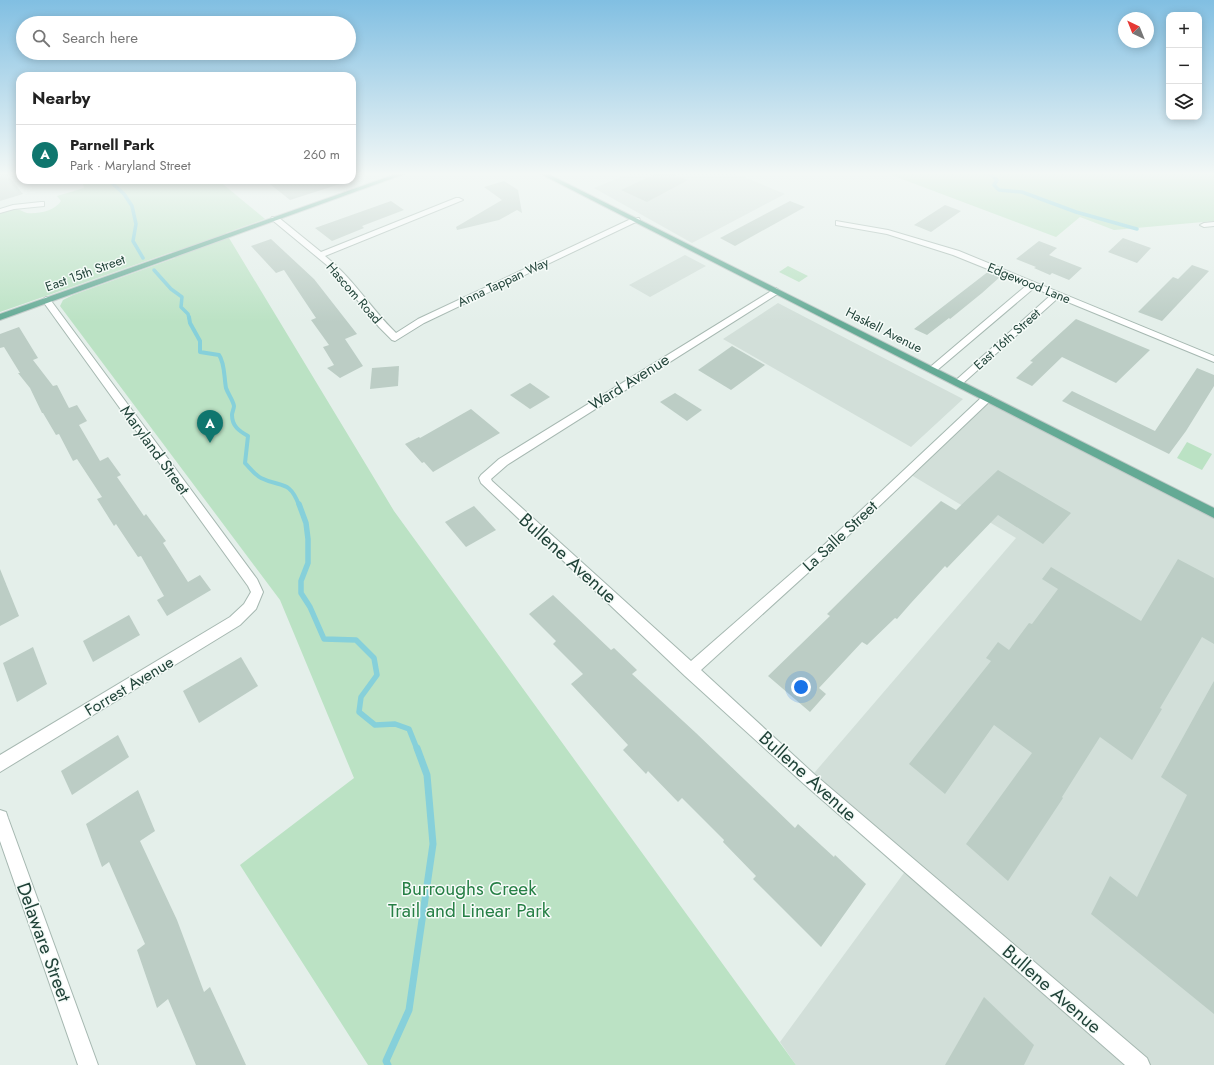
<!DOCTYPE html>
<meta charset="utf-8">
<style>
body{margin:0;font-family:Jost,sans-serif;background:#f2f2f2;color:#222}
.controls{position:absolute;right:12px;top:12px;display:grid;overflow:hidden;border-radius:8px;box-shadow:0 2px 10px #0003}
.controls button{width:36px;height:36px;display:grid;place-items:center;padding:0;border:0;border-bottom:1px solid #e0e0e0;background:#fff;color:#222;font:20px sans-serif}
.compass{position:absolute;left:1118px;top:12px;width:36px;height:36px;border-radius:50%;background:#fff;box-shadow:0 2px 10px #0003;rotate:317deg}
.you{position:absolute;left:801px;top:687px;width:14px;height:14px;margin:-10px;border:3px solid #fff;border-radius:50%;background:#1a73e8;box-shadow:0 0 0 6px #1a73e833}
.badge{display:grid;place-items:center;width:26px;height:26px;border-radius:50%;background:#0f766e;color:#fff;font-size:13px;font-weight:700}
.pin{position:absolute;translate:-50% -33px;filter:drop-shadow(0 1px 2px #0008)}
.pin::after{content:'';position:absolute;top:21px;width:14px;height:12px;background:inherit;clip-path:polygon(0 0,100% 0,50% 100%)}
.list{margin:0;padding:0;list-style:none}
h2{display:flex;justify-content:space-between;align-items:center;height:52px;margin:0;padding:0 16px;font-size:17px}
h2 small{font-size:13px;font-weight:400;color:#767676}
.list li{display:grid;grid-template-columns:26px 1fr auto;gap:12px;align-items:center;box-sizing:border-box;height:60px;padding:0 16px;border-top:1px solid #e0e0e0}
.list b{display:block;font-size:15px;white-space:nowrap}
.list p{margin:0;font-size:13px;white-space:nowrap;color:#767676}
.list em{font-size:13px;font-style:normal;color:#767676}
.icon{flex:none;width:22px;height:22px;fill:none;stroke:currentColor;stroke-width:2;stroke-linecap:round;stroke-linejoin:round}
.map{position:relative;flex:none;width:1214px;height:1065px;overflow:hidden}
.search{position:absolute;background:#fff;box-shadow:0 2px 10px #0003;left:16px;top:16px;width:340px;height:44px;display:flex;align-items:center;gap:10px;box-sizing:border-box;padding:0 14px;border-radius:22px;color:#767676;font-size:15px}
.panel{position:absolute;background:#fff;box-shadow:0 2px 10px #0003;left:16px;top:72px;width:340px;height:112px;border-radius:12px}
.map>svg:first-child{display:block}
</style>
<div class="map">
<svg width="1214" height="1065" viewBox="0 0 1214 1065">
<rect width="100%" height="100%" fill="#e4efea"/>
<g fill="#d2dfd9">
<polygon points="631,173 734,173 785,194 692,243 594,188"/>
<polygon points="685,255 706,266 650,297 629,285"/>
<polygon points="778,303 851,341 963,399 911,447 723,339"/>
<polygon points="987,398 1214,513 1214,1065 796,1065 780,1042 909,866 809,779 1016,538 908,473"/>
</g>
<g fill="#bbe2c4">
<polygon points="886,173 1214,173 1214,221 1114,230 1080,217 1056,237"/>
<path d="M82,180H218L265,219L226,233L394,511L796,1065H368L240,865L354,778L280,600L60,306L63,300L73,295L175,258L172,252L0,312V213C5,211 10,210 15,209C20,209 23,212 27,213C38,214 55,211 61,201L57,196L84,188Z"/>
<polygon points="788,266 808,276 799,282 779,272"/>
<polygon points="1187,442 1212,454 1202,470 1177,458"/>
</g>
<g fill="none" stroke-linecap="round" stroke-linejoin="round">
<g stroke="#86d0da" stroke-width="3.5">
<polyline points="984,173 990,174 997,180 994,185 999,190 1022,192 1076,212 1137,229"/>
<polyline points="112,180 112,183 124,194 132,206 136,224 133,241 143,258"/>
<polyline points="154,270 171,289 182,297 181,307 188,314 189,318"/>
</g>
<path stroke="#86d0da" stroke-width="4" d="M189,317L190,323L200,341V352L219,355C225,363 224,378 226,388C228,394 233,400 234,406C234,409 232,412 232,415C232,426 239,431 248,436L245,463C250,468 255,475 261,478C281,488 289,479 299,505"/>
<polyline stroke="#86d0da" stroke-width="5.5" points="299,504 306,523 308,539 308,563 301,581 301,593 310,607 324,639 356,640 374,658 377,675 361,697 359,712 375,725 395,724 409,729 417,749"/>
<polyline stroke="#86d0da" stroke-width="7" points="388,1065 386,1061 409,1010 433,844 427,775 417,748"/>
</g>
<g fill="#bccdc5">
<polygon points="0,173 6,173 23,194 0,201"/>
<polygon points="657,173 669,173 688,180 647,202 621,190"/>
<polygon points="265,180 343,180 343,183 290,200"/>
<polygon points="504,181 518,190 522,213 517,210 499,220 457,230 456,227 502,200 484,187"/>
<polygon points="391,201 404,210 362,226 364,228 332,241 315,228"/>
<polygon points="790,201 805,207 735,246 720,238"/>
<polygon points="945,205 961,211 931,232 914,225"/>
<polygon points="1123,238 1151,248 1137,263 1108,252"/>
<polygon points="271,239 314,279 357,334 345,339 363,366 340,378 327,368 334,365 323,347 329,345 311,320 316,318 284,270 276,273 251,246"/>
<polygon points="1039,241 1057,248 1049,255 1082,268 1069,280 1052,273 1050,275 1034,268 1036,267 1016,259"/>
<polygon points="1192,265 1209,271 1162,321 1138,312 1173,277 1178,279"/>
<polygon points="989,271 1001,276 982,293 950,319 949,318 927,335 914,329"/>
<polygon points="1076,319 1150,350 1116,383 1062,357 1032,386 1016,378 1033,362 1030,361"/>
<polygon points="19,327 38,358 33,360 53,386 57,385 69,408 77,405 87,421 79,425 100,461 108,457 121,475 117,477 144,516 146,514 166,541 163,543 188,582 200,575 211,590 167,616 157,600 164,596 141,556 138,557 116,524 114,526 97,499 102,497 77,459 73,461 59,434 56,435 43,413 42,413 30,388 18,373 20,373 4,347 0,348 0,334"/>
<polygon points="732,346 765,365 731,390 698,370"/>
<polygon points="399,366 398,386 370,389 372,368"/>
<polygon points="1197,368 1214,375 1214,386 1186,431 1169,454 1062,401 1072,391 1155,431"/>
<polygon points="530,383 550,397 530,409 510,395"/>
<polygon points="675,393 702,410 687,421 660,402"/>
<polygon points="471,409 500,433 433,472 424,462 422,463 405,444 419,437 420,438"/>
<polygon points="998,470 1071,513 1043,544 998,515 947,568 945,566 911,603 897,619 895,618 867,645 862,642 819,688 826,694 810,712 768,676 830,616 827,614 941,501 956,510"/>
<polygon points="474,506 496,530 466,547 445,522"/>
<polygon points="1178,559 1214,578 1214,644 1202,637 1160,708 1162,709 1132,760 1100,737 1062,797 1063,798 1008,881 966,844 1032,753 994,725 945,794 909,764 991,661 986,658 998,642 1009,650 1029,623 1032,624 1058,589 1042,579 1051,567 1141,621"/>
<polygon points="0,569 19,616 0,626"/>
<polygon points="553,595 611,650 614,648 637,670 632,674 696,733 795,828 798,824 834,857 835,855 866,884 821,947 753,879 756,876 723,842 724,840 682,798 678,802 648,771 646,774 623,750 628,745 571,684 583,674 553,644 556,641 529,614"/>
<polygon points="129,615 140,635 93,662 83,641"/>
<polygon points="33,647 47,684 17,702 3,663"/>
<polygon points="241,657 258,686 199,723 183,691"/>
<polygon points="1214,681 1214,1014 1091,914 1110,876 1137,897 1187,795 1161,777"/>
<polygon points="118,735 129,757 72,795 61,771"/>
<polygon points="138,790 155,831 140,841 177,920 204,992 210,987 246,1065 196,1065 168,999 157,1008 137,950 145,944 109,862 102,867 86,824"/>
<polygon points="984,997 1034,1045 1024,1065 945,1065"/>
</g>
<g fill="none" stroke-linecap="round" stroke-linejoin="round">
<defs>
<g id="minor">
<path d="M456,198H459L463,200L325,256C353,278 371,309 396,333L418,319L633,218H639L640,220L424,323L395,341L392,340L379,327L334,271L271,219L272,217H278L321,252Z"/>
<polygon points="41,202 44,202 44,206 14,209 0,213 0,209 13,205"/>
<polygon points="836,221 888,230 959,251 1214,356 1214,362 1058,298 961,385 955,385 953,383 955,381 1051,295 1034,288 935,372 929,372 927,370 929,368 1027,285 953,255 887,234 836,225"/>
<polygon points="1214,222 1214,226 1204,227 1200,225 1204,223"/>
<polygon points="776,288 780,291 779,293 507,465 491,479 492,481 691,661 824,545 983,396 991,396 992,398 991,400 832,551 701,670 814,774 1147,1058 1150,1065 1125,1065 804,784 685,676 481,483 479,478 481,475 499,459"/>
<polygon points="46,297 49,298 257,579 263,592 256,609 240,625 0,772 0,755 230,617 244,604 251,592 248,586 42,300"/>
<polygon points="0,810 6,812 8,818 98,1065 78,1065 0,841"/>
</g>
<g id="major">
<polygon points="399,173 407,173 0,320 0,314"/>
<polygon points="539,173 546,173 1214,508 1214,518"/>
</g>
</defs>
<use href="#minor" stroke="#a6b8b1" stroke-width="2"/>
<use href="#major" stroke="#c1cac8" stroke-width="2"/>
<use href="#minor" fill="#fff" fill-rule="evenodd"/>
<use href="#major" fill="#64aa95" fill-rule="evenodd"/>
</g>
<linearGradient id="sky" x2="0" y2="1"><stop stop-color="#81bfe2"/><stop offset="0.54" stop-color="#f3f8f6"/><stop offset="1" stop-color="#f3f8f6" stop-opacity="0"/></linearGradient>
<rect width="1214" height="322" fill="url(#sky)"/>
<g text-anchor="middle" dominant-baseline="central" stroke-width="3" stroke-linejoin="round" paint-order="stroke">
<g font-size="13" fill="#214339" stroke="#f5fbf8">
<text transform="translate(85 273) rotate(-20)">East 15th Street</text>
<text transform="translate(503 282) rotate(-25)">Anna Tappan Way</text>
<text transform="translate(1029 283) rotate(22)">Edgewood Lane</text>
<text transform="translate(354 293) rotate(49)">Hascom Road</text>
<text transform="translate(884 330) rotate(27)">Haskell Avenue</text>
<text transform="translate(1007 339) rotate(-42)">East 16th Street</text>
</g>
<g font-size="16" fill="#214339" stroke="#f5fbf8">
<text transform="translate(629 382) rotate(-32)">Ward Avenue</text>
<text transform="translate(155 450) rotate(54)">Maryland Street</text>
<text transform="translate(840 536) rotate(-43)">La Salle Street</text>
<text transform="translate(129 686) rotate(-31)">Forrest Avenue</text>
</g>
<g font-size="19" fill="#214339" stroke="#f5fbf8">
<text transform="translate(568 558) rotate(42)">Bullene Avenue</text>
<text transform="translate(808 776) rotate(42)">Bullene Avenue</text>
<text transform="translate(44 942) rotate(70)">Delaware Street</text>
<text transform="translate(1052 989) rotate(41)">Bullene Avenue</text>
</g>
<g font-size="19" fill="#267f45" stroke="#f5fbf8">
<text x="469" y="888">Burroughs Creek<tspan x="469" dy="22">Trail and Linear Park</tspan></text>
</g>
</g>
</svg>
<div class="controls">
<button>+</button>
<button>−</button>
<button><svg class="icon" aria-label="layers" viewBox="0 0 24 24"><path d="M12 4l9 5-9 5-9-5zM3 14l9 5 9-5"/></svg></button>
</div>
<svg class="compass" viewBox="-18 -18 36 36"><path d="M0-13l5 13h-10z" fill="#e53935"/><path d="M0 13l5-13h-10z" fill="#767676"/></svg>
<div class="you"></div>
<div class="pin badge" style="left:210px;top:443px">A</div>
<div class="search"><svg class="icon" aria-label="search" viewBox="0 0 24 24"><circle cx="10" cy="10" r="6"/><path d="M15 15l6 6"/></svg>Search here</div>
<section class="panel">
<h2>Nearby<small></small></h2>
<ul class="list">
<li><span class="badge">A</span><div><b>Parnell Park</b><p>Park · Maryland Street</p></div><em>260 m</em></li>
</ul>
</section>
</div>
